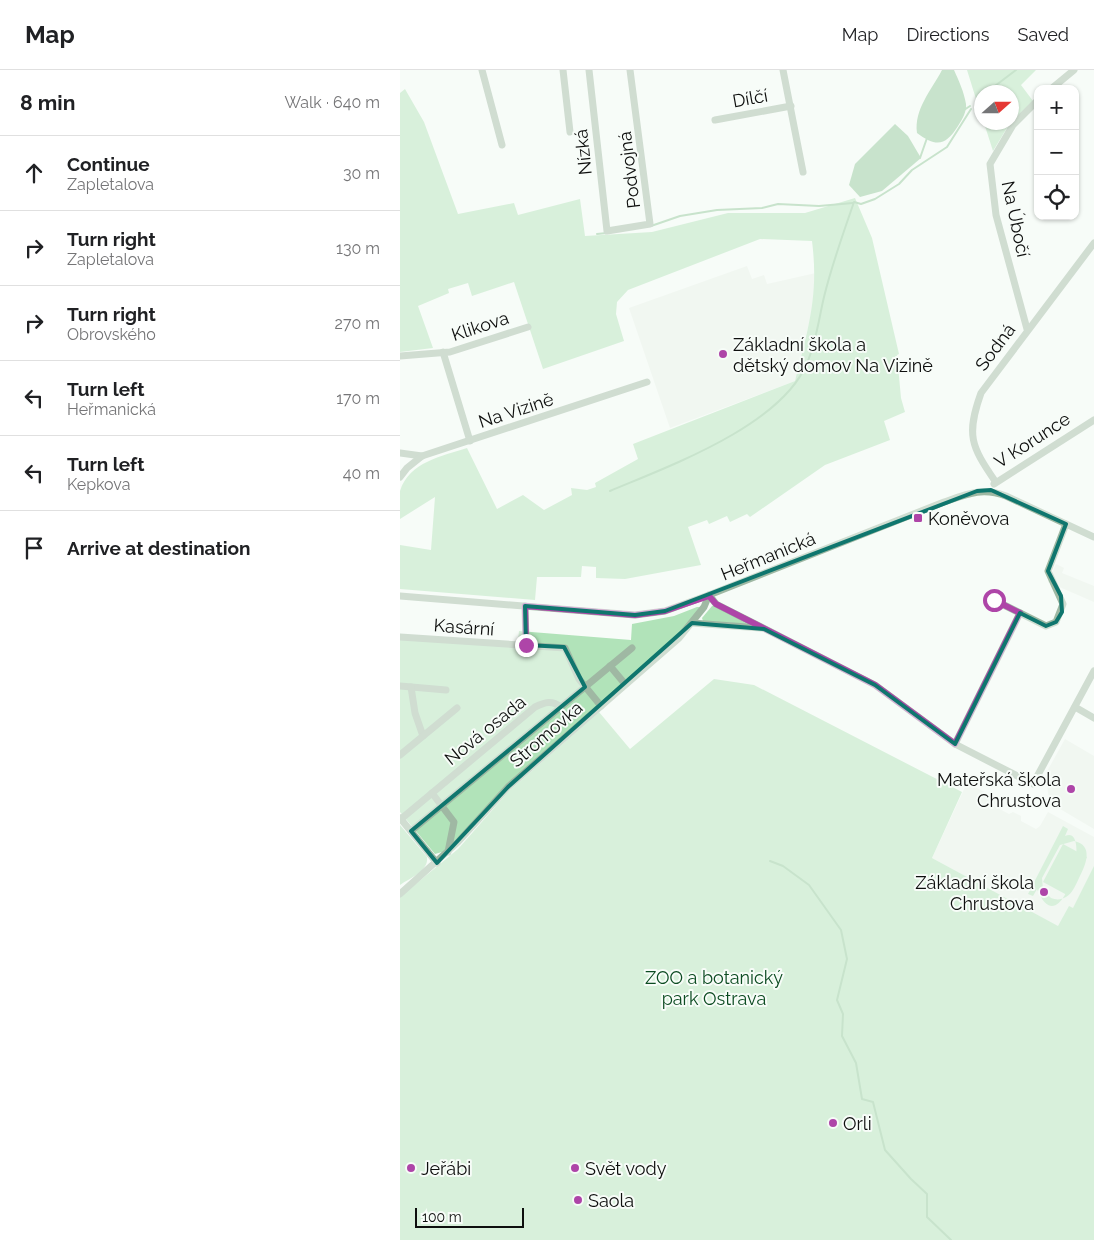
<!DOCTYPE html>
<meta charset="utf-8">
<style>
body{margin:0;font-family:Raleway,sans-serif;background:#f2f2f2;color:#202124}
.controls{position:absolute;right:15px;top:15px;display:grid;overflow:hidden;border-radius:10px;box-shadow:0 1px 4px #0004}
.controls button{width:45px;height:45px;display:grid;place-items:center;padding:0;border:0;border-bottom:1px solid #e0e0e0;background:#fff;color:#202124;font:25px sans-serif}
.compass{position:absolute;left:574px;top:15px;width:45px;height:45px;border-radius:50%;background:#fff;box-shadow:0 1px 4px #0004;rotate:69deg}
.scale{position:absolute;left:15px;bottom:12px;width:109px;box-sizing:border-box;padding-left:5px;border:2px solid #0e0f0e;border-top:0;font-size:14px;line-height:18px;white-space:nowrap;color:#0e0f0e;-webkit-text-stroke:4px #f7fcf8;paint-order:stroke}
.stop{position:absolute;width:15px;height:15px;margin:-11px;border:4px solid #ae45a8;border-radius:50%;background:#fff}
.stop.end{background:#ae45a8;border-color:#fff;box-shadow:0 1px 5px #0008}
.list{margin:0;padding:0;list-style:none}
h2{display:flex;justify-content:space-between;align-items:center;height:65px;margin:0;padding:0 20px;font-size:21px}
h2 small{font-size:16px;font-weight:400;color:#757577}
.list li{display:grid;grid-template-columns:32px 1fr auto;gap:15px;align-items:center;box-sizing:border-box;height:75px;padding:0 20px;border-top:1px solid #e0e0e0}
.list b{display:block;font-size:19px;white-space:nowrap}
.list p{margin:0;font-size:16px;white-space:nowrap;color:#757577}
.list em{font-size:16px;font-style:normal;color:#757577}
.icon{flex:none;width:28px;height:28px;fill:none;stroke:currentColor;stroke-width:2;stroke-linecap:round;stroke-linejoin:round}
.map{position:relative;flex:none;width:694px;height:1170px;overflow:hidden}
header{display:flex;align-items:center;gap:30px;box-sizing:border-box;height:70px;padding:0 25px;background:#fff;border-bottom:1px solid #e0e0e0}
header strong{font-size:24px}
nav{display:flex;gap:28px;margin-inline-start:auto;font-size:18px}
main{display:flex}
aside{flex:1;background:#fff}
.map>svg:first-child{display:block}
</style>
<header>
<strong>Map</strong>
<nav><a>Map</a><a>Directions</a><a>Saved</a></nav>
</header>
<main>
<aside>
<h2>8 min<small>Walk · 640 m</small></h2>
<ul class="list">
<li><svg class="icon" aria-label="ahead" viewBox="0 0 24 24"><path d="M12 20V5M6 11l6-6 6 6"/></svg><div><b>Continue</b><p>Zapletalova</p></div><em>30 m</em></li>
<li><svg class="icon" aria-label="right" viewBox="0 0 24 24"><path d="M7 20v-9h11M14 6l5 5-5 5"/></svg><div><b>Turn right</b><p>Zapletalova</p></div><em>130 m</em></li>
<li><svg class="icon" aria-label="right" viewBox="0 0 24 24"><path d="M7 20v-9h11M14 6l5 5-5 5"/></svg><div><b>Turn right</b><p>Obrovského</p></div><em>270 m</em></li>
<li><svg class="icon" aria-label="left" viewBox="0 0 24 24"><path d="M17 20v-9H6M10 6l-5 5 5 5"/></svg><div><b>Turn left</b><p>Heřmanická</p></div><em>170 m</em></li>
<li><svg class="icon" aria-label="left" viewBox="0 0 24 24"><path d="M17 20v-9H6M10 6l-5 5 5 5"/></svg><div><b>Turn left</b><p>Kepkova</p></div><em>40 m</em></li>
<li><svg class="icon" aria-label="arrive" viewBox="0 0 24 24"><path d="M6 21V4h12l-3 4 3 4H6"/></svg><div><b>Arrive at destination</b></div></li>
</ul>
</aside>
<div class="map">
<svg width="694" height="1170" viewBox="0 0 694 1170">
<rect width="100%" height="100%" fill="#f7fcf8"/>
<g fill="#e8f2e9">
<polygon points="347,196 352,209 364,205 367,214 416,203 413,238 395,311 270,358 229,238"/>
<polygon points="656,494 664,498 662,503 694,516 694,532 648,512"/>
<polygon points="665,669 694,686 694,759 650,733 645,705"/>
<polygon points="567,713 596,728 594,736 609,744 613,742 621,746 621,751 636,759 640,756 648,742 694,767 694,876 532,788"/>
</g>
<g fill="#b1e3b9" fill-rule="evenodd">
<polygon points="567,0 636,0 621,15 633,31 612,51 612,22 582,22 581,45"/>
<path d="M5,19L24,52L58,144L114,133L118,145L180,129L185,166L252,162L328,143H405L455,128L472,168L499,284L497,285L501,328L505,342L484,351L490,370L425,395L350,447L347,444L330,452L327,446L309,454L307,450L288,457L301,495L225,509L196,508V497L182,496L181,507H137L135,530L0,519V475L31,480L35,427L0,449C0,440 0,429 0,421C9,392 42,386 67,378L97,439L123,425L144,440L172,425L171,418L187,420L196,417L195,413L238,389L233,374L395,311C408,259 419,226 412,171L360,169L228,220L217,232L216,244L224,271L143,299L114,212L72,226L68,213L48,219L49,223L18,236L33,278L0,282V23Z"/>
<polygon points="584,53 610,53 593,81"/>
<polygon points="312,536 317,536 347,554 303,551 302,548"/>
<polygon points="297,537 300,537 286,558 104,717 61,765 42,782 35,784 0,742 0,569 117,577 119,561 231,570 232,554 274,546"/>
<polygon points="314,609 354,615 562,722 532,788 658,856 669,836 673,838 694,796 694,1170 0,1170 0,827 58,779 109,721 199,642 230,679"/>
<path d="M0,755L27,787C29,801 10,808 0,815Z"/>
<path d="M663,756L668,759L665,766C694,752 662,881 637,819L633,826L628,824ZM674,771C694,775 686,795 679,808C676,814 673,823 666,827C661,830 656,830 651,828L643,820L642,808L660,775Z"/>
<polygon points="663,774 687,787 667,825 643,812"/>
</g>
<g fill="#8ec697">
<path d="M542,0H554C559,11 564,22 566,34C567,41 562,50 558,56C546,75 537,78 517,63C514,39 531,21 542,0Z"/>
<polygon points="495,54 508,66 521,88 482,121 460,127 449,115 455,94"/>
</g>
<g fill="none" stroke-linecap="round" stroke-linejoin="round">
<g stroke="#8ec697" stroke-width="2">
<polyline points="587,22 616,0"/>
<polyline points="564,40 570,36"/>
<polyline points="520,88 527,68"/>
<polyline points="251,156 280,146 317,140 362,138 378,134 419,136 453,133"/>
<polyline points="197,164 207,163"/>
<path d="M210,421C269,396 381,356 407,293C416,273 419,248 424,227C432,194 443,164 454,132L461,134L475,129L499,114L512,100L547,77L571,39"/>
<polyline points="370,791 383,796 409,815 441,860 447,889 437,930 443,944 442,966 456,993 462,1029 473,1032 485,1080 511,1109 527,1124 527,1147 551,1170"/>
</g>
<g stroke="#9fb8a3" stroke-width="7">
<polyline points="82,0 102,75"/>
<polyline points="163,0 170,62"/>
<polyline points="189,0 207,161 250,154 230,0"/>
<polyline points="383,0 403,102"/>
<polyline points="651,19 674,0"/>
<polyline points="315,50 391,36"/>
<polyline points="627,259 596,145 590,94 613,55 638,30"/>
<polyline points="43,282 70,371"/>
<polyline points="0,286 50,282 128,257"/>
<polyline points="0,383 22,386"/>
<polyline points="0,407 7,398 22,386 247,312"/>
<path d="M595,411C571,376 566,365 581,323L694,173"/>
<polyline points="594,414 694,350"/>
<path d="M0,526L235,545L265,541L309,525L544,432C567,424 582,417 606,426L694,467"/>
<polyline points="594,530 646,556 656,552 663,534 648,501 666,454"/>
<polyline points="125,536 126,575"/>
<polyline points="292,553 361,558"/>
<polyline points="0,567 165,578 179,609 201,636"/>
<polyline points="210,596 225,614"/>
<polyline points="0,616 46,620"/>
<polyline points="11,617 15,643 23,666"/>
<polyline points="675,637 694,648"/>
<polyline points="555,674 620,543"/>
<polyline points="0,685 57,638"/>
<polyline points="32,723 54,752 48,782"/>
<polyline points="0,748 37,793"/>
<path d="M1,749L135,637C145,632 152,630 161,637"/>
<polyline points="11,761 232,578"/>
<polyline points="0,824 58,772 108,717 279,568 304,537 309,525 316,534 475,615 555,674 633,714 694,601"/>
</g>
</g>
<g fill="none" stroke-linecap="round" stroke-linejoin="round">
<polyline stroke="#ae45a8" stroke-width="6" points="126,575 125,536 235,545 265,541 309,526 316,534 475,615 555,674 620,543 594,530"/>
</g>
<path d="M0 0H694V1170H0ZM591,420L666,454L648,501L661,526L662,542L656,552L646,556L620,543L555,674L475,615L364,559L292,553L108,717L37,793L11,761L185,617L164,577L126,575L125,536L235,545L265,541L577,421Z" fill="#f7fcf8" fill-opacity=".55" fill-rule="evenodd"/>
<path fill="none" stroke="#0f766e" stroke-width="4" stroke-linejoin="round" d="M591,420L666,454L648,501L661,526L662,542L656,552L646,556L620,543L555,674L475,615L364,559L292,553L108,717L37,793L11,761L185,617L164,577L126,575L125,536L235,545L265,541L577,421Z"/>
<g fill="#ae45a8" stroke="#f7fcf8" stroke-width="2">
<circle cx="323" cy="284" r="5"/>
<rect x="513" y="443" width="10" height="10" rx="2.5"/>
<circle cx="671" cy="719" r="5"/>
<circle cx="644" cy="822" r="5"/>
<circle cx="433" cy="1053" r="5"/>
<circle cx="11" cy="1098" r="5"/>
<circle cx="175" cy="1098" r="5"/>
<circle cx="178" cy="1130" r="5"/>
</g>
<g text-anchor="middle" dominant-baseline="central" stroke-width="4" stroke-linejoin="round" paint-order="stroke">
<g font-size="18" fill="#0e0f0e" stroke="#f7fcf8">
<text transform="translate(350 28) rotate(-10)">Dílčí</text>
<text transform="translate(183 82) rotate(-96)">Nízká</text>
<text transform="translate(229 100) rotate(-97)">Podvojná</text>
<text transform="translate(616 149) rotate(78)">Na Úbočí</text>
<text transform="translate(80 256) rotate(-18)">Klikova</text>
<text transform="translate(595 277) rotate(-53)">Sodná</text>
<text transform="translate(116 340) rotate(-18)">Na Vizině</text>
<text transform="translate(632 370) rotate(-33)">V Korunce</text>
<text transform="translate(368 486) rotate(-22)">Heřmanická</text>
<text transform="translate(64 557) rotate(4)">Kasární</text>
<text transform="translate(85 660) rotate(-39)">Nová osada</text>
<text transform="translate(146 664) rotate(-41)">Stromovka</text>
</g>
<g font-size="18" fill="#0e0f0e" stroke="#f7fcf8" text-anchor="start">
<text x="333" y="274">Základní škola a<tspan x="333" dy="21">dětský domov Na Vizině</tspan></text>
<text x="528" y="448">Koněvova</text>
<text x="661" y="709" text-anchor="end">Mateřská škola<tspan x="661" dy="21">Chrustova</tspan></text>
<text x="634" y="812" text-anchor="end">Základní škola<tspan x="634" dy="21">Chrustova</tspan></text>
<text x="443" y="1053">Orli</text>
<text x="21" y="1098">Jeřábi</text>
<text x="185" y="1098">Svět vody</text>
<text x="188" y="1130">Saola</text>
</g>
<g font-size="18" fill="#0b4b21" stroke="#f7fcf8">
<text x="314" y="907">ZOO a botanický<tspan x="314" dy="21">park Ostrava</tspan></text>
</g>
</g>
</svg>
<div class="controls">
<button>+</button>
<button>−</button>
<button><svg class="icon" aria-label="locate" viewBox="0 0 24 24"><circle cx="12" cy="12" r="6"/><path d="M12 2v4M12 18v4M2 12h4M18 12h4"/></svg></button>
</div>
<svg class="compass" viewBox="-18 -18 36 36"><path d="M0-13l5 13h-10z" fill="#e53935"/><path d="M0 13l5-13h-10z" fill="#757577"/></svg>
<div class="scale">100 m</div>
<div class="stop" style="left:594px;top:530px"></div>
<div class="stop end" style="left:126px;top:575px"></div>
</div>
</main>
